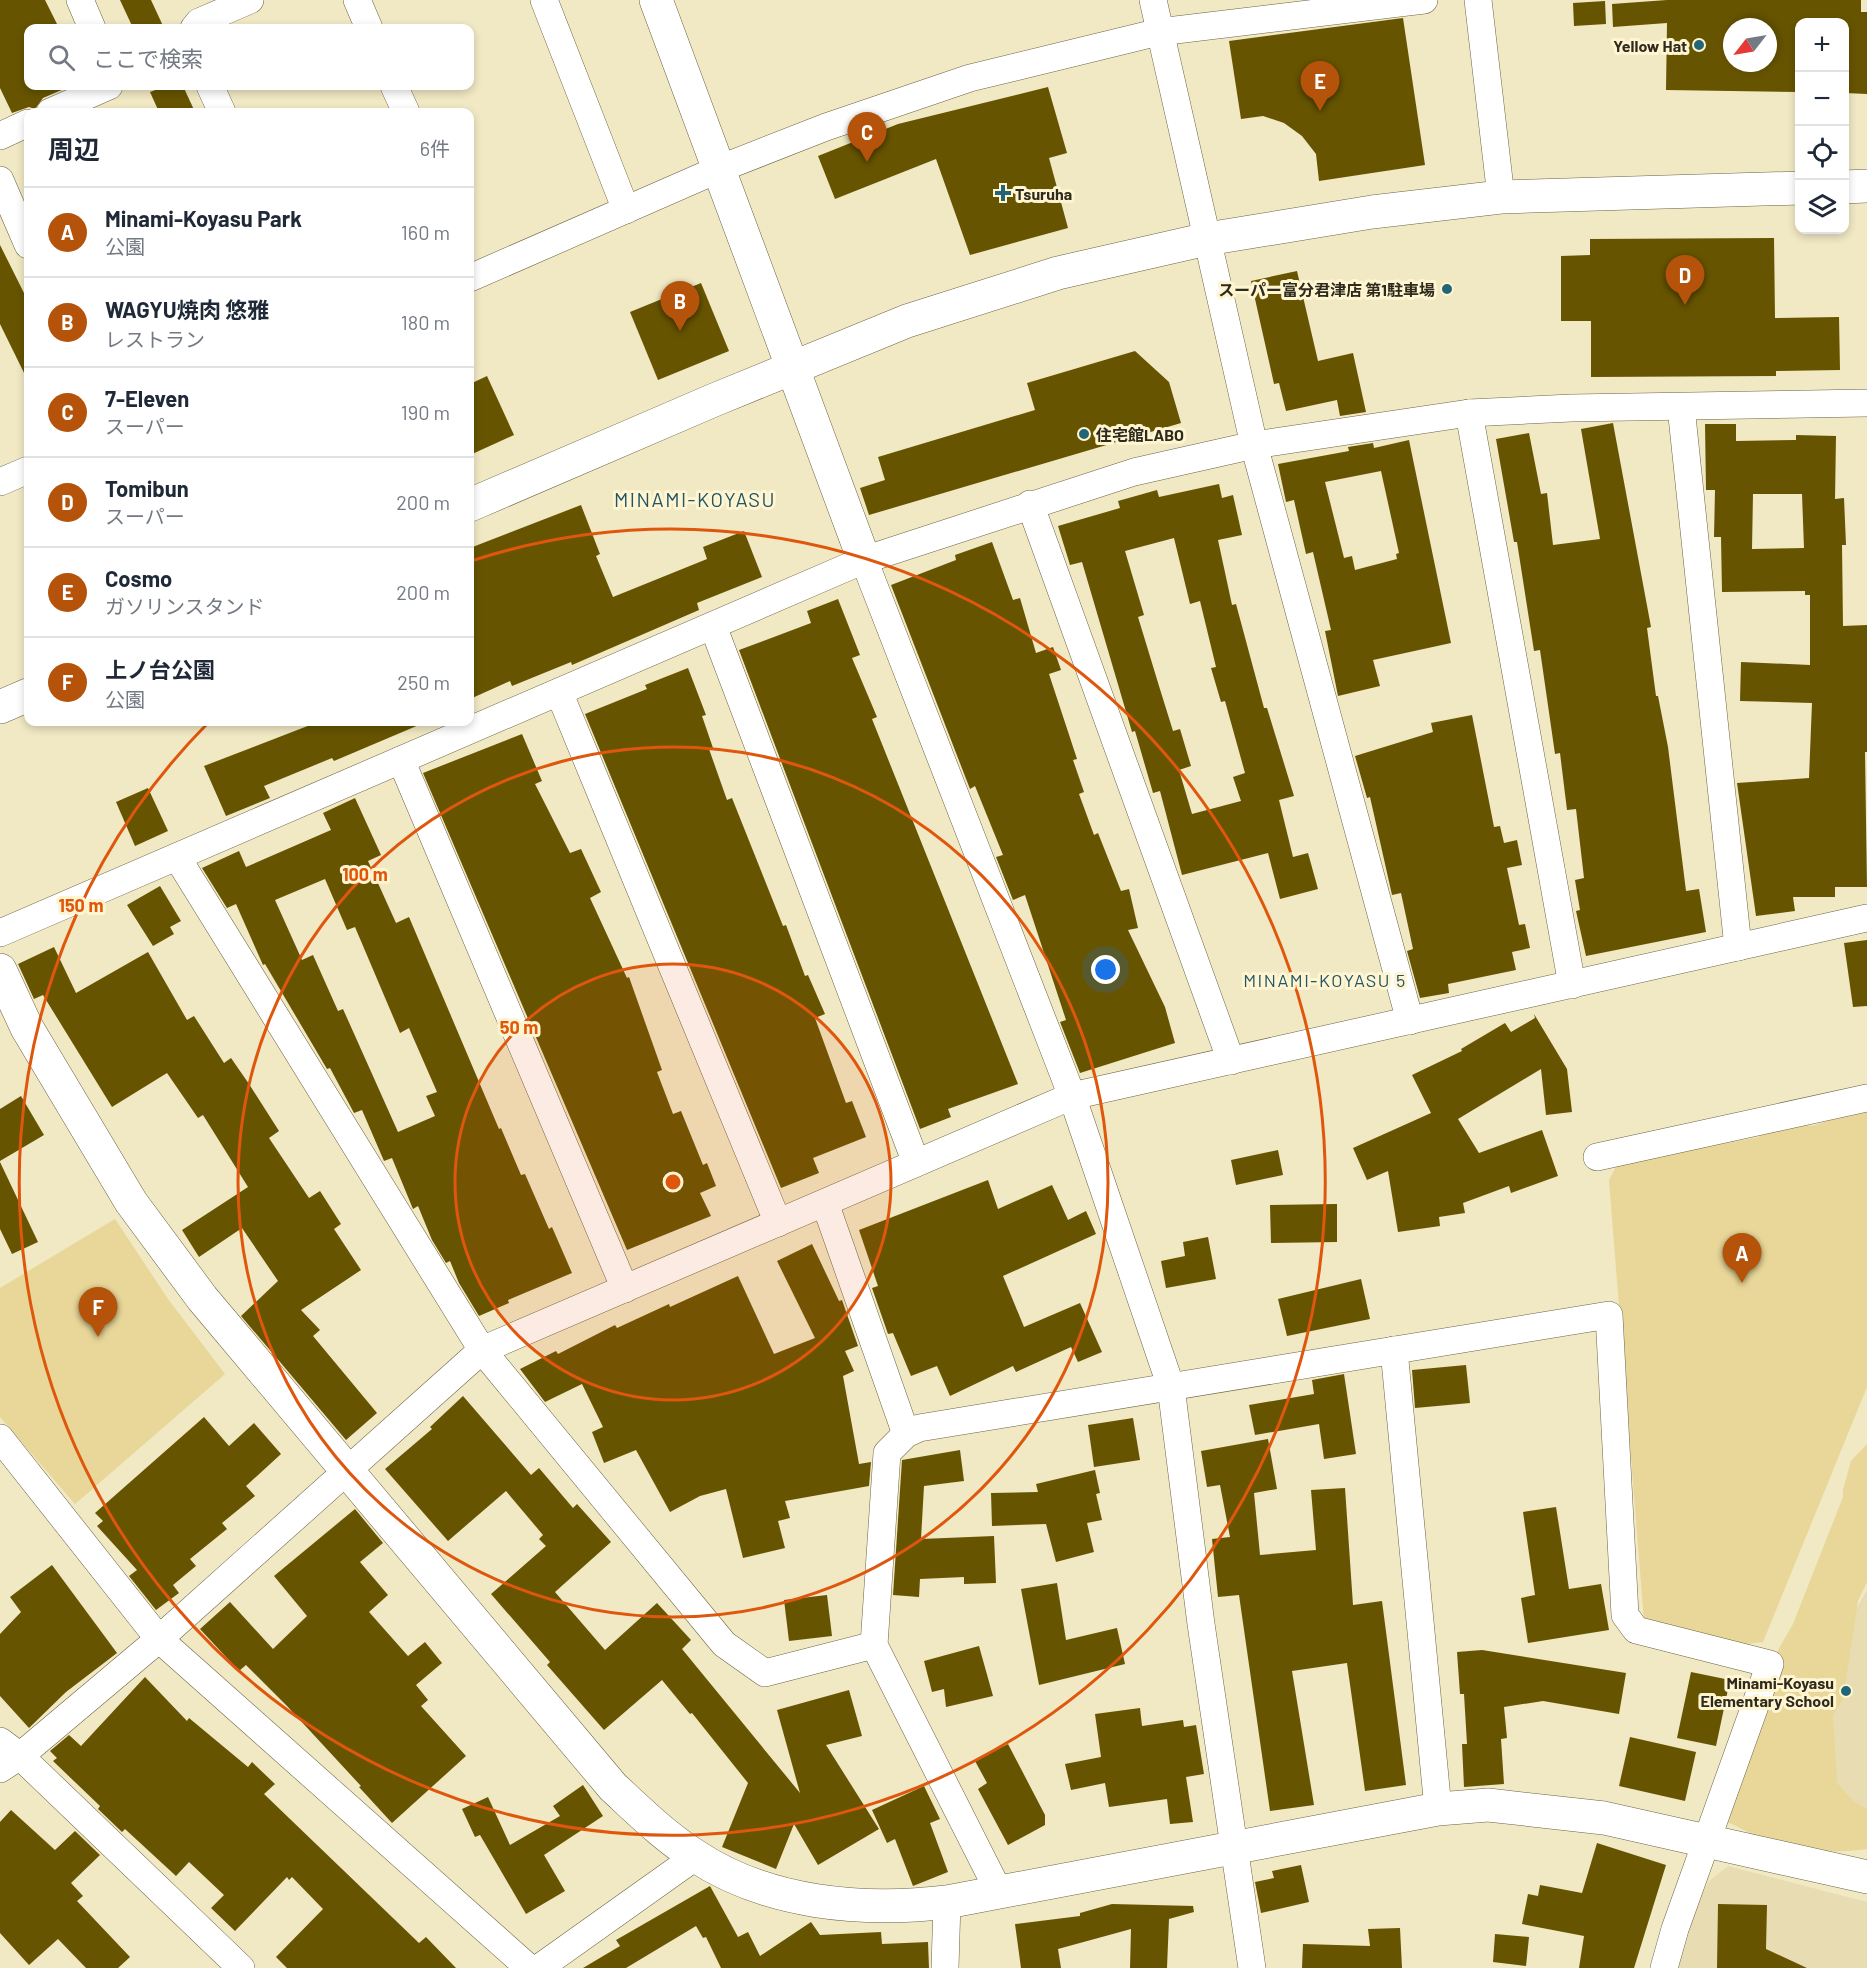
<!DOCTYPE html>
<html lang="ja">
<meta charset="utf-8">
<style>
body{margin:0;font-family:Barlow,"Noto Sans JP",sans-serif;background:#f2f2f3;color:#1f2937}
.controls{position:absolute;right:18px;top:18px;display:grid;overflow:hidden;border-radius:12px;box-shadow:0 3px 9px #0003}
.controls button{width:54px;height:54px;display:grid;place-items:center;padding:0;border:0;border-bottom:2px solid #e0e1e3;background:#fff;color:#1f2937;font:30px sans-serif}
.compass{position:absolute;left:1723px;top:18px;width:54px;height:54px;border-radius:50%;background:#fff;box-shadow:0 3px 9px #0003;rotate:239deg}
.you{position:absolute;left:1106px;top:970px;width:21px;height:21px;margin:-15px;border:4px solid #fff;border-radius:50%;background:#1a73e8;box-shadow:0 0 0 9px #1a73e833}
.badge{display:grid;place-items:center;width:39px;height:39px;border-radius:50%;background:#b45309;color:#fff;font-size:20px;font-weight:700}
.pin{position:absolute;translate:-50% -50px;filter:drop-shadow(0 2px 3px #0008)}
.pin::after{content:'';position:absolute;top:32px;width:21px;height:18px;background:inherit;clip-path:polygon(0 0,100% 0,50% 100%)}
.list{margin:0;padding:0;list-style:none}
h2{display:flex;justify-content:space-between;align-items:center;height:78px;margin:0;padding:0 24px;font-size:26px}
h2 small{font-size:20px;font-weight:400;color:#747a83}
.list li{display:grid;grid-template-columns:39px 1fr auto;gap:18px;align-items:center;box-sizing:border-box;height:90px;padding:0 24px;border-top:2px solid #e0e1e3}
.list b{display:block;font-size:22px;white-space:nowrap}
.list p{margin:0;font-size:20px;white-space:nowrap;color:#747a83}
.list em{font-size:20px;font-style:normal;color:#747a83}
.icon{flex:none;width:33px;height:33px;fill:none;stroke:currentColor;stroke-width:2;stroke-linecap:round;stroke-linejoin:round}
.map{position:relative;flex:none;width:1867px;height:1968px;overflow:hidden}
.search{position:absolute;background:#fff;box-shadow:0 3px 9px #0003;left:24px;top:24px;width:450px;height:66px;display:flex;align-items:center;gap:15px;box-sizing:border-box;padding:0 21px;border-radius:12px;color:#747a83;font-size:22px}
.panel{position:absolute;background:#fff;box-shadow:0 3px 9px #0003;left:24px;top:108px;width:450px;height:618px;border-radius:12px}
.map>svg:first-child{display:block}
</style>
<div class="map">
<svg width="1867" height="1968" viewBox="0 0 1867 1968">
<rect width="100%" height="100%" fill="#f1e8c4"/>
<g fill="#e8ddb2">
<polygon points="1867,1590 1867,1817 1823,1792 1830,1656"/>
<polygon points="1728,1866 1867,1902 1867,1968 1678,1968 1697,1904 1709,1881"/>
</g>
<g fill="#e8d798">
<polygon points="1867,1102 1867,1387 1763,1642 1738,1645 1644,1621 1609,1180 1618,1163 1759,1137 1762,1132 1786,1123 1812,1126 1837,1118"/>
<polygon points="115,1219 168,1299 225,1374 75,1504 0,1417 0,1288"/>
<path d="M1867,1444V1582L1858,1601L1843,1699L1833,1716L1837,1783L1853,1801L1867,1809V1849C1833,1854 1792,1852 1760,1838C1746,1832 1736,1824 1721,1821L1773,1659L1793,1624L1843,1497V1490L1851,1461Z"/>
</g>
<g fill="#665400" fill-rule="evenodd">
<polygon points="0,0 45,0 59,28 28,28 28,86 71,86 43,98 35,109 29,107 12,113 0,88"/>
<polygon points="120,0 151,0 164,28 133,28"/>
<path d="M1667,0H1861V12H1867V94L1845,93V22H1800V92L1666,90L1667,23L1613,27L1612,4ZM1732,27H1768V63H1732Z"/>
<polygon points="1605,1 1606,24 1574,26 1573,3"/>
<polygon points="1403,18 1425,165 1319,181 1316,154 1302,136 1284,123 1263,116 1241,119 1229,41"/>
<polygon points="166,86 183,86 195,112 159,112 150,92"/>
<polygon points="1048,87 1067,153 1049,158 1068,228 970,255 936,159 835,199 818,156 898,124"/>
<polygon points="1774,238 1775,318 1839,317 1840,370 1776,371 1776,376 1591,377 1591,321 1561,321 1561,256 1590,255 1590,239"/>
<polygon points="0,245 28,301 28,381 0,324"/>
<polygon points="1297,271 1318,361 1353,353 1366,412 1340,416 1337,400 1286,411 1279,383 1274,384 1251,281"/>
<polygon points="701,283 729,351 658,380 630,312"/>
<polygon points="1135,351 1169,382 1181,423 869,515 860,488 885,480 878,457 1035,410 1027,383"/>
<polygon points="487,376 514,435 470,455 470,384"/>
<polygon points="1613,423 1651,627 1647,628 1656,696 1658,696 1668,747 1686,891 1699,889 1706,932 1586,956 1576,911 1580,910 1575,880 1584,878 1576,809 1567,810 1560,753 1555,754 1540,650 1534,651 1517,542 1514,542 1496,439 1529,433 1541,494 1547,493 1553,545 1600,539 1581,429"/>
<path d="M1705,424H1736V441L1796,440V435L1836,436L1835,499L1844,498L1846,545H1842L1843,626L1867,625V752H1865L1867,887H1835V897H1793L1795,911L1756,916L1737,783L1809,778L1812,703L1740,701L1741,662L1810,665V595H1805V591L1722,592L1721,537H1714L1715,490H1706ZM1753,494H1802L1804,548L1752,549Z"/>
<path d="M1409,440L1451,643L1373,660L1380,686L1338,696L1325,631L1331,630L1313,552L1306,554L1294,500L1286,502L1278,464L1349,451L1348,447L1373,443L1374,448ZM1381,471L1399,553L1396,554L1397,559L1355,570L1352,556L1344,558L1325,482Z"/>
<path d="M1219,484L1222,498L1233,495L1242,535L1218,540L1232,605L1236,604L1264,708H1267L1294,796L1279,800L1293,857L1308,853L1318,889L1280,899L1268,853L1182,875L1160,791L1153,793L1135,731L1132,732L1082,562L1070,565L1058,526L1120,508L1118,501L1157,490L1159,497ZM1174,538L1190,604L1200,601L1216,667L1211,668L1221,702L1225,701L1245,773L1233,777L1241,801L1192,814L1179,770L1191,766L1180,729L1173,731L1159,686L1138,617L1144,615L1125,551Z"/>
<polygon points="581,505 600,554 596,556 613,597 707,559 703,547 744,531 762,577 697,603 699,610 572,665 571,662 512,686 510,681 470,699 470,548"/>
<polygon points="992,542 1013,600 1020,598 1036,653 1053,647 1061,670 1049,674 1077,759 1073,760 1084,792 1079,794 1094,835 1098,833 1121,891 1129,889 1138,928 1128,930 1165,1007 1175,1043 1080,1073 1060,1022 1066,1020 1025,895 1013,900 996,857 1003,855 975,786 970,789 891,585 956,560 955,555"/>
<polygon points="838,599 860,655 852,658 877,717 872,719 1018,1084 948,1109 951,1117 920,1129 739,650 811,623 807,611"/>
<polygon points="688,668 706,715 702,716 713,748 709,749 727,800 732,798 783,926 786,925 805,976 808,975 825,1014 815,1018 846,1103 852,1101 866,1137 813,1158 819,1173 781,1188 585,714 647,689 645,685"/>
<polygon points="1472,715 1494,827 1500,826 1504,843 1517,840 1522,865 1507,868 1519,925 1525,924 1530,948 1512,952 1516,970 1448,984 1449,993 1420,998 1407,951 1413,949 1401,893 1392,895 1370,797 1367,798 1355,756 1433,732 1431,723"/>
<polygon points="318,722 426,722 334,761 332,758 264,786 270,798 226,816 204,766"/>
<polygon points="522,734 542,781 535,784 570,853 581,849 601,892 590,898 627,978 629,977 662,1070 657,1072 673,1114 681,1111 703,1165 707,1163 716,1186 700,1193 711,1216 627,1250 423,773"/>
<polygon points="148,788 168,831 135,846 116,802"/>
<path d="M355,798L381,855L368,861L396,923L409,917L499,1129L501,1128L521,1175L525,1174L549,1229L552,1227L572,1273L508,1300L509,1303L479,1316L459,1283L450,1261L446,1263L432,1240L418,1206L413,1209L392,1158L384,1161L362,1110L354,1113L330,1068L327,1069L265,964L263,965L236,904L227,908L202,868L239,851L246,867L331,830L323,813ZM325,879L347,930L355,927L400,1033L409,1028L437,1092L426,1096L435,1116L398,1132L343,1009L338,1011L313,955L302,960L275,900Z"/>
<polygon points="160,886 181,921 170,927 174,934 153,946 127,905"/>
<polygon points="1867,940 1867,1006 1853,1007 1844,943"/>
<polygon points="54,947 76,993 148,952 187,1020 194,1016 224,1063 231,1058 249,1084 279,1131 269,1138 309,1198 320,1191 341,1224 334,1229 361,1270 301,1310 320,1330 313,1336 377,1413 346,1440 241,1316 278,1281 242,1228 199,1257 182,1230 248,1187 203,1115 198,1118 167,1073 112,1107 43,995 34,999 18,964"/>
<polygon points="1534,1014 1567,1069 1572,1112 1546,1115 1541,1069 1458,1119 1479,1153 1542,1130 1558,1176 1511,1193 1509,1186 1463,1203 1465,1213 1439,1217 1440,1226 1398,1232 1388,1171 1367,1180 1353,1148 1431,1113 1412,1075 1462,1051 1461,1049 1505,1023 1511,1032 1535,1018"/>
<polygon points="21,1096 44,1135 0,1161 0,1109"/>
<polygon points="1278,1150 1283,1175 1236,1185 1231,1160"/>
<polygon points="0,1162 38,1242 12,1254 0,1229"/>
<polygon points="988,1180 998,1209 1052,1185 1068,1220 1086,1211 1096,1234 1003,1276 1024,1327 1080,1303 1102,1352 1078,1362 1071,1347 1016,1372 1013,1366 950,1396 937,1366 911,1376 893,1333 888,1334 872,1288 878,1286 859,1230"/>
<polygon points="1337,1204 1337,1242 1271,1243 1270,1205"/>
<polygon points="1208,1237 1216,1279 1166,1288 1161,1261 1185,1256 1183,1242"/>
<polygon points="812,1244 839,1301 842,1300 858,1346 845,1351 854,1371 843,1376 859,1464 871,1462 869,1486 785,1501 790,1518 778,1521 785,1548 743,1558 726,1489 700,1496 670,1512 636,1450 604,1463 592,1432 603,1427 582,1384 545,1402 520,1369 556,1351 558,1354 615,1325 617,1328 669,1304 670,1307 738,1276 774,1354 815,1338 777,1261"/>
<polygon points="1361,1279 1370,1319 1287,1336 1278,1299"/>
<polygon points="1466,1365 1470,1403 1415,1408 1412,1370"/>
<polygon points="1344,1374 1356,1454 1324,1459 1319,1424 1255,1435 1249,1405 1314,1394 1312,1380"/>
<polygon points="463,1396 531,1475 539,1468 573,1508 577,1504 611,1542 555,1592 605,1650 657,1603 691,1640 682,1649 800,1793 777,1710 849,1690 862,1736 826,1745 879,1829 818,1865 794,1824 776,1869 722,1847 748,1783 692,1713 690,1714 662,1680 604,1730 547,1665 550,1662 491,1594 546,1546 539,1539 543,1535 506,1491 448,1541 385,1469 432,1429 430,1427"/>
<polygon points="204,1417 229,1446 254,1423 281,1454 246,1486 255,1496 222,1523 227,1529 190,1559 196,1566 173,1585 179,1593 156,1610 129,1576 137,1570 97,1526 103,1521 95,1513"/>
<polygon points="1133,1418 1140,1460 1094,1467 1088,1425"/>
<polygon points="1268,1439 1277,1489 1254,1493 1260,1555 1316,1550 1311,1490 1345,1488 1353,1605 1382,1601 1406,1785 1365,1791 1347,1663 1292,1671 1314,1805 1270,1811 1239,1595 1218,1597 1212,1539 1230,1537 1220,1485 1207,1487 1201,1451"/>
<polygon points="960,1450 964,1481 924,1486 921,1539 994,1536 996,1583 964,1584 964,1577 920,1579 919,1597 893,1595 902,1460"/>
<polygon points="1095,1470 1100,1493 1096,1494 1102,1520 1087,1523 1094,1552 1056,1562 1046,1524 992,1526 991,1493 1038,1492 1036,1484"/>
<polygon points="1556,1507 1569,1589 1601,1584 1609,1630 1528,1643 1521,1598 1535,1595 1523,1512"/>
<polygon points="355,1509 383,1543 360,1562 388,1595 369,1612 408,1656 425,1642 442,1663 416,1685 428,1700 421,1706 466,1756 392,1823 359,1787 361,1786 287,1706 246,1665 239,1671 200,1629 230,1602 273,1649 307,1616 274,1576"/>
<polygon points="52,1565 117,1653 66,1692 29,1728 0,1696 0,1634 21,1612 10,1597"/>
<polygon points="1057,1583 1066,1640 1117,1628 1125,1664 1039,1685 1021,1589"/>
<polygon points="827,1595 832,1636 789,1641 784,1600"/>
<polygon points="979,1646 993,1696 946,1707 944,1689 932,1692 924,1661"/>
<polygon points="1482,1650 1626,1673 1619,1714 1543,1701 1504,1707 1507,1738 1501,1739 1504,1784 1464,1787 1462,1744 1467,1744 1464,1694 1460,1694 1457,1652"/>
<polygon points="1691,1672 1730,1680 1716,1746 1677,1738"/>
<polygon points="145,1677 187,1721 189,1718 248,1767 252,1762 275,1784 264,1794 419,1943 426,1937 456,1968 287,1968 276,1957 323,1909 292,1877 289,1880 287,1877 235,1931 211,1908 224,1895 189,1862 176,1876 125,1829 122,1832 98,1809 100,1806 53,1761 57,1758 50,1751 69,1735 81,1746"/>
<polygon points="1140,1708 1142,1726 1183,1720 1184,1727 1196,1725 1204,1774 1186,1777 1193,1822 1170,1824 1167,1799 1109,1807 1105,1783 1071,1790 1065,1764 1101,1757 1095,1714"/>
<polygon points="1630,1737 1696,1752 1685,1801 1619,1786"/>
<polygon points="1008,1744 1045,1815 1045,1825 1008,1845 978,1789 987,1783 975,1761"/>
<polygon points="583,1785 603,1816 544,1855 565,1891 526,1914 480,1835 475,1837 462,1809 488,1797 510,1845 560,1816 553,1806"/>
<polygon points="924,1786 940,1819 930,1823 948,1872 913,1886 895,1839 887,1843 872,1810"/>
<polygon points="11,1810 55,1850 75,1831 100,1855 71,1883 83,1896 77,1901 130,1957 118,1968 86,1968 58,1939 29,1965 0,1933 0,1822"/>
<polygon points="1597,1843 1666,1865 1634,1968 1579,1968 1584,1936 1522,1924 1528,1894 1538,1896 1540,1885 1582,1893"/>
<polygon points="1301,1865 1309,1902 1261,1913 1255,1882 1274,1878 1272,1871"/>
<polygon points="710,1886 738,1937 748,1932 760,1956 811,1922 820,1935 881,1932 882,1944 928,1942 929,1968 721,1968 706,1937 703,1938 696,1926 626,1968 583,1968 620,1946 616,1940"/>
<polygon points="1112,1904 1193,1906 1194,1912 1169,1919 1167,1968 1130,1968 1131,1929 1058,1949 1061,1968 1021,1968 1015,1924 1080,1916 1080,1913"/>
<polygon points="1718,1904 1767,1905 1766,1949 1807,1968 1717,1968"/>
<polygon points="1400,1928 1402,1968 1302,1968 1303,1944 1370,1946 1368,1929"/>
<polygon points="1495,1934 1529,1937 1526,1966 1493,1962"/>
</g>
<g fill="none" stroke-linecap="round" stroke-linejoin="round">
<defs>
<g id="street">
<polyline points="80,0 92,28"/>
<polyline points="357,0 369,28"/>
<polyline points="544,0 626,210"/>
<polyline points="1153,0 1254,445 1410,1021"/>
<polyline points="1478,0 1501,197"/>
<polyline points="194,28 199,22 250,0"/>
<polyline points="210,86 222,112"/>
<polyline points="394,86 406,112"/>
<polyline points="50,112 109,86"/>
<polyline points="0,136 28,123"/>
<polyline points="0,180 28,245"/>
<polyline points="470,278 719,169 826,127 970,78 1159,32 1424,0"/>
<polyline points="1681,407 1738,947"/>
<polyline points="1469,413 1572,985"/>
<polyline points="0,482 28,470"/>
<polyline points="1030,504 1231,1061"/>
<polyline points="864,560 1072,1096 1171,1387 1201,1624 1252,1968"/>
<polyline points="713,626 916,1163"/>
<polyline points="559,692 778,1223"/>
<polyline points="401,760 625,1289"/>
<polyline points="177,857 482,1350 724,1644 765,1673 874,1645"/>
<polyline points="0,933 864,560 1134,472 1254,445 1469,413 1571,408 1867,403"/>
<polyline points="1597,1157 1867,1098"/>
<polyline points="825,1203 906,1434"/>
<polyline points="1394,1350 1438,1809"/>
<polyline points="0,1438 159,1639 529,1968"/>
<polyline points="0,1741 20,1756 241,1968"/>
<polyline points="0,1769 20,1756 159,1639 482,1350 1072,1096 1867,918"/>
<polyline points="999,1892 874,1645 887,1453 906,1434 919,1428 1609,1315 1625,1615 1636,1630 1770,1664 1675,1929 1664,1968"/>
<polyline points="539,1968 695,1857"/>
<polyline points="945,1968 947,1902"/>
</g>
<g id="secondary">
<polyline points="656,0 864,560"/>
<polyline points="1844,187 1867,186"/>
<polyline points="470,505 714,400 907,321 1058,273 1207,239 1372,212 1501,197 1800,188"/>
<polyline points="0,707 28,695"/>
<path d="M0,970L27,1028L131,1202L202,1298L613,1787C639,1811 664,1836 694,1855C767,1904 862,1912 947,1902L1438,1809L1488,1805L1604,1818L1867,1877"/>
</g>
</defs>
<use href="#street" stroke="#6c6344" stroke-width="28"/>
<use href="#secondary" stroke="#6c6344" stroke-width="34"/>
<use href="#street" stroke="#fff" stroke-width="27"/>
<use href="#secondary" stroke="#fff" stroke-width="33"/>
</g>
<circle cx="673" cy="1182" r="218" fill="#df570d" fill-opacity=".12"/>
<g fill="none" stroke="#df570d" stroke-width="3">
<circle cx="673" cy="1182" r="218"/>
<circle cx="673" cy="1182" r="435"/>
<path d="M471 561A653 653 0 1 1 207 724"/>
</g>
<g fill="#216577" stroke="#fff5d1" stroke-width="2">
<circle cx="1699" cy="45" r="6"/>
<path d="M1000 184h6v6h6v6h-6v6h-6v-6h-6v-6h6z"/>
<circle cx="1447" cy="289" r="6"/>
<circle cx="1084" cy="434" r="6"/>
<circle cx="1846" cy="1691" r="6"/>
</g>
<g text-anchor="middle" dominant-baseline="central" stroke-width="6" stroke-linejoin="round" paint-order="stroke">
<g font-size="16" font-weight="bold" fill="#2e2a1d" stroke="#fff5d1" text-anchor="end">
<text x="1687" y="45">Yellow Hat</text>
<text x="1015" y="193" text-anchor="start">Tsuruha</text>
<text x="1435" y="289">スーパー富分君津店 第1駐車場</text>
<text x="1096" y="434" text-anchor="start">住宅館LABO</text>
<text x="1834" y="1682">Minami-Koyasu<tspan x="1834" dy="18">Elementary School</tspan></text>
</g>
<g font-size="18" letter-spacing="1.5" fill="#215665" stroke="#fff5d1">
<text x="1325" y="980">MINAMI-KOYASU 5</text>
</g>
<g font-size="20" letter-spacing="1.5" fill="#215665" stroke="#fff5d1">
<text x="695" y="499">MINAMI-KOYASU</text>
</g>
</g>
<circle cx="673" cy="1182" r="9" fill="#df570d" stroke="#fff5d1" stroke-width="3"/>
<g font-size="18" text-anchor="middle" font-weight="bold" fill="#df570d" stroke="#fff5d1" stroke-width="6" stroke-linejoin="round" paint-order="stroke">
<text x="365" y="881">100 m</text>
<text x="81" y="912">150 m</text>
<text x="519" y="1034">50 m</text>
</g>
</svg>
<div class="controls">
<button>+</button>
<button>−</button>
<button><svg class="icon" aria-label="locate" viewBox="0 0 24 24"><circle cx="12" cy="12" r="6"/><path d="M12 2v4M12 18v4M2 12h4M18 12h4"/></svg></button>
<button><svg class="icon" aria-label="layers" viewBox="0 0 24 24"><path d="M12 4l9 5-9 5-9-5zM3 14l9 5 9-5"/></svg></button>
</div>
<svg class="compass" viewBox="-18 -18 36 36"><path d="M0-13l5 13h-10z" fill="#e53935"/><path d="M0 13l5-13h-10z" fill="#747a83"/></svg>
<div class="you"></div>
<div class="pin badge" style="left:1742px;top:1283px">A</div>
<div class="pin badge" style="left:680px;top:331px">B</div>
<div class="pin badge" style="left:867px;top:162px">C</div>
<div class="pin badge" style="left:1685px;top:305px">D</div>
<div class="pin badge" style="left:1320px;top:111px">E</div>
<div class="pin badge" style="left:98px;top:1337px">F</div>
<div class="search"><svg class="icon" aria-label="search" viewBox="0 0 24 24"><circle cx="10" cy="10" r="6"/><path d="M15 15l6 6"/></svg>ここで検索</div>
<section class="panel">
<h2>周辺<small>6件</small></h2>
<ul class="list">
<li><span class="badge">A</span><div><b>Minami-Koyasu Park</b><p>公園</p></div><em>160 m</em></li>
<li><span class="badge">B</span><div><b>WAGYU焼肉 悠雅</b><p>レストラン</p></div><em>180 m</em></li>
<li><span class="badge">C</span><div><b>7-Eleven</b><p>スーパー</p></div><em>190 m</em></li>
<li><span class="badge">D</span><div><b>Tomibun</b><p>スーパー</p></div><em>200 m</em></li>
<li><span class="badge">E</span><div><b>Cosmo</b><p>ガソリンスタンド</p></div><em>200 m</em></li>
<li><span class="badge">F</span><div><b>上ノ台公園</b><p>公園</p></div><em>250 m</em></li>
</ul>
</section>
</div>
